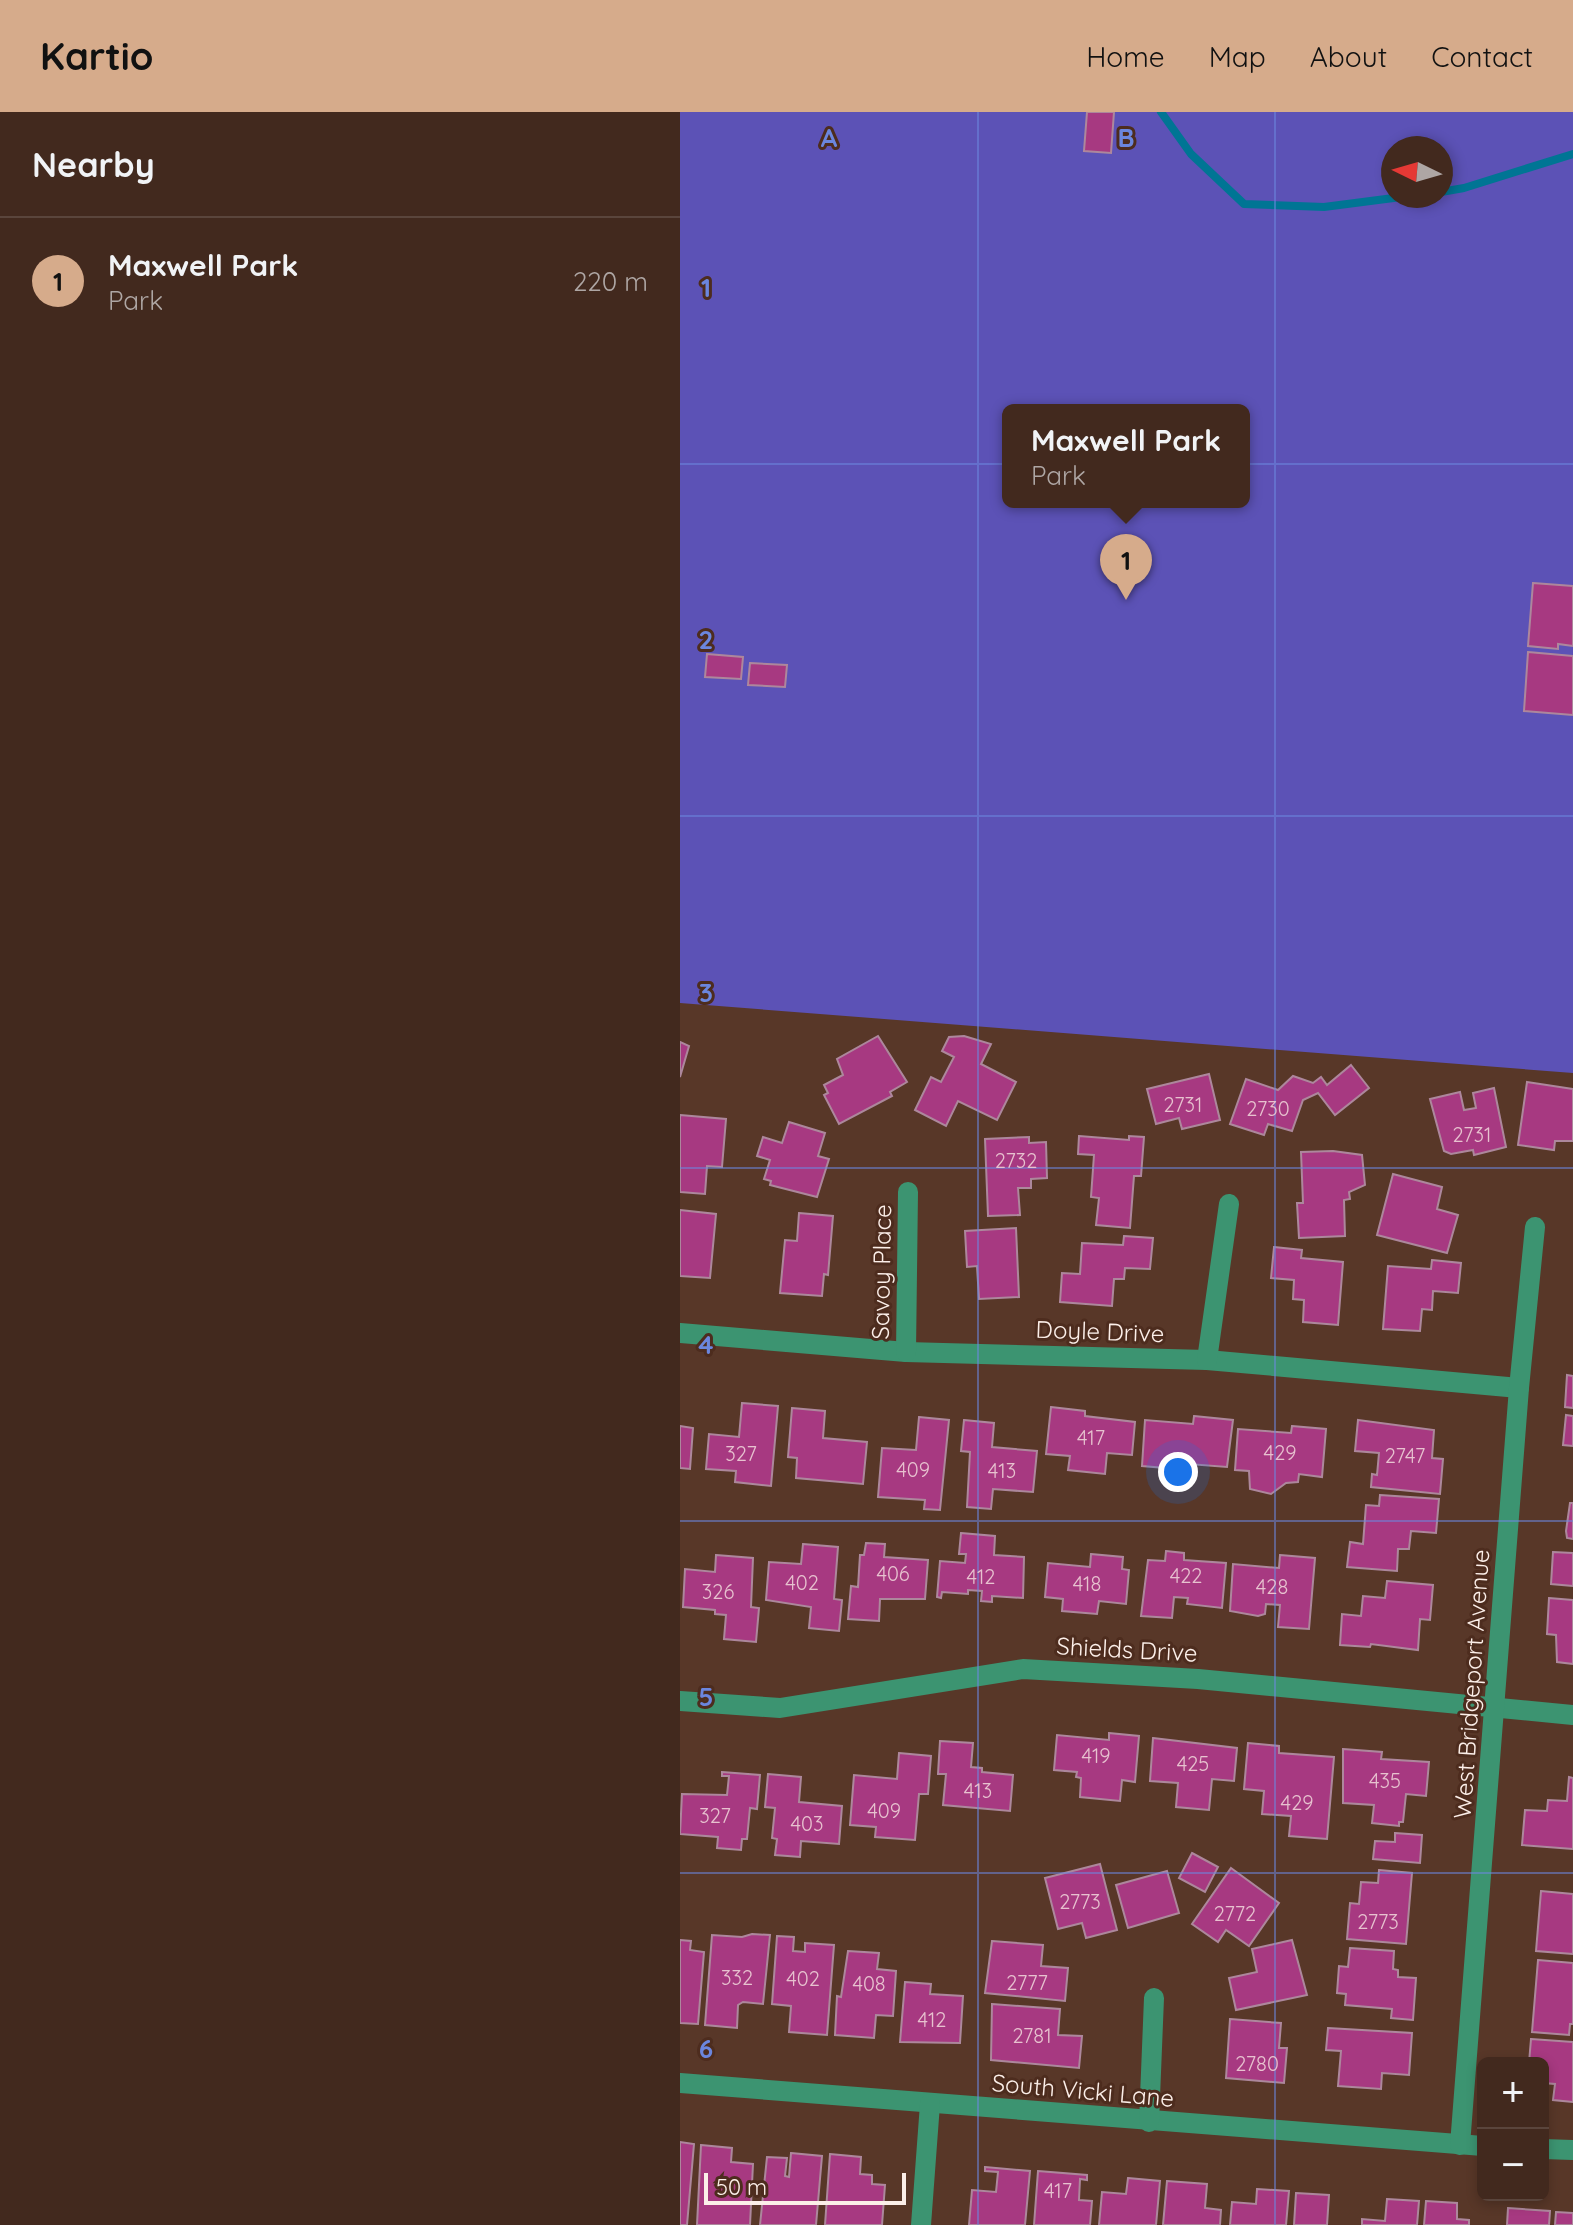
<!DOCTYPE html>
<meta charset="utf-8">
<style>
body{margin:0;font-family:Quicksand,sans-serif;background:#493127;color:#f1f3f6}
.controls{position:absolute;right:24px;bottom:24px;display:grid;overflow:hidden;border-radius:12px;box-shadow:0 4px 12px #0003}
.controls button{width:72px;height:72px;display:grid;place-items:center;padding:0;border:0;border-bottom:2px solid #5a453c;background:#42291e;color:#f1f3f6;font:40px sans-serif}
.compass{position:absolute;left:701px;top:24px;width:72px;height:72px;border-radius:50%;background:#42291e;box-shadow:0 4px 12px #0003;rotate:275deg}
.scale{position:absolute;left:24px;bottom:20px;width:202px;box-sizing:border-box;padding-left:8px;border:4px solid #fcefe9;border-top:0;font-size:22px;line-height:28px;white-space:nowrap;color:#fcefe9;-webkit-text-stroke:6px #4d2c1e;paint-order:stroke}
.you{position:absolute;left:498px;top:1360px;width:28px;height:28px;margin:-20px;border:6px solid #fff;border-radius:50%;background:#1a73e8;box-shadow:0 0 0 12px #1a73e833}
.badge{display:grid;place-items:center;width:52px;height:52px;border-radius:50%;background:#d6ab8b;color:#111;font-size:26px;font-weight:700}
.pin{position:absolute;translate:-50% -66px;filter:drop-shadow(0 2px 4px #0008)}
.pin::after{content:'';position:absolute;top:42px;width:28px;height:24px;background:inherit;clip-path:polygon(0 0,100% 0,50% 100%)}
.popup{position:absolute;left:322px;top:292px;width:248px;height:104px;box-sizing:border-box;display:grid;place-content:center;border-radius:12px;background:#42291e;filter:drop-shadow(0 2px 6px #0005);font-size:26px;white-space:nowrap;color:#aea6a4}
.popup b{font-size:30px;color:#f1f3f6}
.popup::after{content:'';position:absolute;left:50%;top:100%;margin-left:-16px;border:16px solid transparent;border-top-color:#42291e}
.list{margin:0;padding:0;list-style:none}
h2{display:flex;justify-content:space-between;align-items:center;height:104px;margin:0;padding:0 32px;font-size:34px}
h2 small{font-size:26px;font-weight:400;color:#aea6a4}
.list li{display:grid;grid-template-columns:52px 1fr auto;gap:24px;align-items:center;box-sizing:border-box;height:128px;padding:0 32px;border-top:2px solid #5a453c}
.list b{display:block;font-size:30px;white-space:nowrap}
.list p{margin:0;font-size:26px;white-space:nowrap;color:#aea6a4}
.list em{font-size:26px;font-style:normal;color:#aea6a4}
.map{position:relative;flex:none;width:893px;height:2113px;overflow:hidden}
header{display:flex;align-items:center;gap:48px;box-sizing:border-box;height:112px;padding:0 40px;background:#d6ab8b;color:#111}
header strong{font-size:38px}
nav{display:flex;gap:44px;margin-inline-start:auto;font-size:28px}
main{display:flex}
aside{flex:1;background:#42291e}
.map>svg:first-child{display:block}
</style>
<header>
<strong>Kartio</strong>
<nav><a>Home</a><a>Map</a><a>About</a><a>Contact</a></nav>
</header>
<main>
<aside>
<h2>Nearby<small></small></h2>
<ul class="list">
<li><span class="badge">1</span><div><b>Maxwell Park</b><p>Park</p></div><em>220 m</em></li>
</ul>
</aside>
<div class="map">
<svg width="893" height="2113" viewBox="0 0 893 2113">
<rect width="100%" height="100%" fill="#583728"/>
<path fill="#5c52b6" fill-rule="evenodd" d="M0,0H893V961L0,891ZM713,36H761V84H713ZM328,298H564V390H328Z"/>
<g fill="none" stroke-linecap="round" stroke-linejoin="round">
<g stroke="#007594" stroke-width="8">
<polyline points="481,0 511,42 564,92 644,95 729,84"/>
<polyline points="761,80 784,76 893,42"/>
</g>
</g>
<g fill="#a73981" stroke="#ad879c" stroke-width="2">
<polygon points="407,0 434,0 431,41 404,39"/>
<polygon points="853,471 893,474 893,534 878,532 878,537 848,534"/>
<polygon points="848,540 893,544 893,603 844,599"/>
<polygon points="27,542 63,545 61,567 25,565"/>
<polygon points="70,551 107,553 105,575 68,573"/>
<polygon points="198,924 227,970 210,980 212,984 159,1012 144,983 148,981 144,973 163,963 157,947"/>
<polygon points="284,924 311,932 301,952 336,970 317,1008 278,989 266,1014 235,998 251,965 261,970 274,945 262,939 269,925"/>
<polygon points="0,930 9,934 0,965"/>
<polygon points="671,953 689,976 655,1003 638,981 623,988 612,1019 588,1012 584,1023 550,1012 566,967 598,978 613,964 633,971 641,965 647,973"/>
<polygon points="529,962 540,1008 502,1017 499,1006 476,1012 467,977"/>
<polygon points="847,970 893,977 893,1029 875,1029 874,1038 838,1033"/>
<polygon points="814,976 826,1035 794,1043 793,1038 771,1042 764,1039 750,987 780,980 784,998 796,996 793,981"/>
<polygon points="0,1003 46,1007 42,1055 27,1054 25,1082 0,1080"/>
<polygon points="109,1010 145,1021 138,1044 149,1047 137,1085 90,1073 91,1069 84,1067 90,1048 77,1044 83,1025 102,1031"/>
<polygon points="399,1024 449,1028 449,1024 464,1025 461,1064 454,1064 450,1116 416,1113 419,1086 411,1085 414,1043 398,1042"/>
<polygon points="349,1025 349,1031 366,1030 367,1066 351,1067 351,1076 338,1076 340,1103 308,1104 305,1027"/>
<polygon points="653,1039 682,1043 685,1073 669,1080 670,1087 664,1088 665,1124 619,1126 617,1091 623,1091 621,1040"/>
<polygon points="713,1062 762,1075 757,1097 778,1103 767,1141 697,1123"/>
<polygon points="0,1098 36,1102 30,1166 0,1164"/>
<polygon points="119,1101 153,1104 148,1163 144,1162 142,1184 100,1181 105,1128 117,1129"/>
<polygon points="336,1116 339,1185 299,1187 297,1154 287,1155 285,1119"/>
<polygon points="444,1124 473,1126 470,1157 445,1156 444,1167 434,1167 432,1194 380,1190 382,1161 400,1162 402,1131 443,1133"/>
<polygon points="594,1135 622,1138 621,1146 663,1150 658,1213 623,1210 624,1188 613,1187 614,1168 591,1166"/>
<polygon points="752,1148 781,1151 778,1181 753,1179 752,1198 742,1197 740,1219 703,1217 708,1154 751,1157"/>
<polygon points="887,1263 893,1264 893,1296 885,1295"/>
<polygon points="62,1291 98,1294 91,1374 55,1370 56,1359 26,1357 29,1322 59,1325"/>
<polygon points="371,1295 405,1299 405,1304 455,1310 452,1343 427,1341 425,1362 388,1358 390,1344 366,1342"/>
<polygon points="112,1296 145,1299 143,1326 187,1330 183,1372 116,1366 117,1346 108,1345"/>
<polygon points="886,1303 893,1304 893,1334 883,1333"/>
<polygon points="514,1304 553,1308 547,1355 509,1352 507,1371 484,1369 485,1356 462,1354 465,1308 513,1312"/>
<polygon points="239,1305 269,1308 260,1398 244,1397 245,1388 198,1385 202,1336 236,1338"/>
<polygon points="284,1308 314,1311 312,1335 357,1339 353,1380 313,1377 311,1397 287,1395 290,1340 281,1339"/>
<polygon points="678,1308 754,1318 752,1346 763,1347 760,1382 691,1375 692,1362 697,1363 699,1341 675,1339"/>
<polygon points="0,1314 13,1316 10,1357 0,1356"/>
<polygon points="612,1314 646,1317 642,1365 619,1362 618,1370 606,1371 591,1382 570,1377 569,1359 555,1358 558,1317 611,1321"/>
<polygon points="700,1383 759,1387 756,1421 731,1419 729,1437 718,1437 717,1459 667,1455 670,1430 683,1432 686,1393 699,1394"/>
<polygon points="890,1391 893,1391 893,1427 887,1426 886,1419"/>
<polygon points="281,1421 315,1424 314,1443 344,1445 343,1486 312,1484 312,1490 301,1489 302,1479 288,1478 288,1482 262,1480 261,1486 257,1485 260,1449 285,1451 286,1442 279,1442"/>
<polygon points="186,1431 205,1432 204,1445 248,1448 245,1487 200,1487 199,1509 168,1507 171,1474 178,1475 180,1443 184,1443"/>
<polygon points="123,1432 158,1435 154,1487 162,1488 159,1519 129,1516 131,1495 86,1488 89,1450 121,1452"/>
<polygon points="486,1439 504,1441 504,1448 546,1451 542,1496 507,1492 508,1486 494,1485 492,1506 461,1504 468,1448 485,1449"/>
<polygon points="873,1440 893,1441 893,1474 871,1472"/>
<polygon points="411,1442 443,1445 442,1457 449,1458 446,1492 419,1489 417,1502 382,1499 383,1487 365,1485 368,1451 410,1455"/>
<polygon points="36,1443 73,1446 71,1495 79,1496 76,1530 44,1527 46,1503 35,1502 35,1498 3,1495 5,1457 35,1460"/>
<polygon points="600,1443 635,1446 629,1517 598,1515 600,1493 586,1492 585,1502 578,1504 550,1499 553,1452 599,1456"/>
<polygon points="707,1469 753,1473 750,1508 740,1507 738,1538 691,1532 690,1535 660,1533 662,1502 681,1504 683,1484 705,1486"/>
<polygon points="869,1486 893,1488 893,1552 877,1550 876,1523 867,1522"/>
<polygon points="429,1621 459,1624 455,1670 442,1668 440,1689 400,1685 401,1666 396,1665 397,1660 374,1658 377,1623 429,1628"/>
<polygon points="473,1626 557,1636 554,1669 532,1667 529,1698 496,1695 498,1671 470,1669"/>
<polygon points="260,1629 293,1631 291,1655 302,1656 302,1660 333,1663 330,1699 263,1693 266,1662 258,1662"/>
<polygon points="568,1631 599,1634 599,1641 654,1645 647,1727 609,1724 611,1704 582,1702 584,1679 564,1677"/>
<polygon points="663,1637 702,1640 701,1647 749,1650 746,1684 726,1682 723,1710 719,1710 719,1714 692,1711 694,1693 663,1691"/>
<polygon points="219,1641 251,1644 248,1682 239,1682 235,1728 195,1725 196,1715 170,1713 174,1663 217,1667"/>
<polygon points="42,1660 80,1663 77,1697 70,1696 67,1727 62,1727 61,1738 37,1736 38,1725 0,1722 2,1682 47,1683 49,1664 42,1664"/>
<polygon points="88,1662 121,1665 119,1690 162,1694 159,1732 121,1729 120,1745 95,1743 97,1727 92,1726 95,1696 85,1695"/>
<polygon points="889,1665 893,1666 893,1737 842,1733 845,1698 867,1699 868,1688 887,1689"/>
<polygon points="715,1721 742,1723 740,1751 693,1747 695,1729 715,1730"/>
<polygon points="512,1741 538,1755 525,1780 499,1766"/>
<polygon points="420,1752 437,1818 406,1826 402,1811 378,1817 365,1766"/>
<polygon points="551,1756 599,1791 569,1834 546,1818 538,1830 512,1812"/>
<polygon points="699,1758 732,1761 726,1832 667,1827 670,1791 679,1792 681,1770 698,1771"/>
<polygon points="487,1759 499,1801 448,1816 436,1773"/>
<polygon points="861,1779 893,1782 893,1842 856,1839"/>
<polygon points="72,1822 90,1823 83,1892 63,1890 58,1893 57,1916 25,1913 32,1823 62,1825"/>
<polygon points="97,1824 114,1825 113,1839 125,1840 125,1831 154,1833 147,1923 109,1920 111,1894 92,1892"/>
<polygon points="0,1828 11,1829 10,1838 24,1840 18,1912 0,1911"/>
<polygon points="612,1828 627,1883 556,1898 549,1866 577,1860 572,1837"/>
<polygon points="312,1829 363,1833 361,1854 388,1856 385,1889 305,1881"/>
<polygon points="670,1836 714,1839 713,1857 718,1858 718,1865 736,1866 733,1908 711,1906 712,1897 665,1893 666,1882 657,1881 659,1854 668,1855"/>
<polygon points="168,1839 199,1841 197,1857 216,1859 213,1904 196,1903 194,1926 155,1923 157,1884 161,1885"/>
<polygon points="858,1848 893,1851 893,1912 890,1912 889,1923 852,1920"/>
<polygon points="225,1870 251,1872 250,1882 283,1884 280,1931 220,1930"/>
<polygon points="312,1892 380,1897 378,1923 402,1924 399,1956 311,1948"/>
<polygon points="550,1907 601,1911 599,1936 607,1936 604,1971 546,1966"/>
<polygon points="648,1916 732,1921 729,1963 702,1961 701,1977 658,1974 661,1939 646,1938"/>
<polygon points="851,1927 893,1930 893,1990 873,1988 875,1972 863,1971 863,1951 849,1951"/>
<polygon points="0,2030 14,2032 7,2113 0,2113"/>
<polygon points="21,2033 52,2036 51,2050 73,2052 70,2113 17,2113"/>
<polygon points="111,2041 142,2044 136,2113 80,2113 87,2045 107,2046 105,2064 109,2065"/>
<polygon points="150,2042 181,2045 180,2062 192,2063 192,2072 205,2073 202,2113 145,2113"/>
<polygon points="305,2055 350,2059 345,2113 289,2113 292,2078 316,2080 318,2060 305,2059"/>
<polygon points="358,2059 407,2063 407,2068 400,2067 399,2088 412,2089 410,2113 354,2113"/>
<polygon points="448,2066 480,2069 476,2113 419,2113 422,2080 446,2082"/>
<polygon points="487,2069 527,2072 525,2096 541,2098 540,2113 483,2113"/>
<polygon points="577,2077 609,2079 606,2113 550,2113 552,2090 576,2092"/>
<polygon points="616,2081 649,2083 647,2113 614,2113"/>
<polygon points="707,2087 739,2089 737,2113 682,2113 682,2107 705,2109"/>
<polygon points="746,2089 777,2091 777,2107 789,2108 789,2113 744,2113"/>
<polygon points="828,2096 870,2099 869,2113 827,2113"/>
<polygon points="876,2100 893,2101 893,2113 875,2113"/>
</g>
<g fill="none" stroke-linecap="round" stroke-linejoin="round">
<g stroke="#3c9471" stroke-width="20">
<polyline points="0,1221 226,1240 527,1248 839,1276"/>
<polyline points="226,1240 228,1080"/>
<polyline points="527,1248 549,1092"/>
<polyline points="0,1589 100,1596 343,1557 518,1567 893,1603"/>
<polyline points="0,1971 803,2034"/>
<polyline points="469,2010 474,1886"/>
<polyline points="780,2033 839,1276 855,1115"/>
<polyline points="863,2037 893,2038"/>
<polyline points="241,2113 250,1992"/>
</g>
</g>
<path fill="none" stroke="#6b86de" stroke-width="2" stroke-opacity="0.55" d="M298,0V2113M595,0V2113M0,352H893M0,704H893M0,1056H893M0,1409H893M0,1761H893"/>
<g text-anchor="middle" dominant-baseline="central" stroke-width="6" stroke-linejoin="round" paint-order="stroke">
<g font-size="20" fill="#e7c2cf">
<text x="503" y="992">2731</text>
<text x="588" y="996">2730</text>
<text x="792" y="1022">2731</text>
<text x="336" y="1048">2732</text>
<text x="411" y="1325">417</text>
<text x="600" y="1340">429</text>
<text x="61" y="1341">327</text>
<text x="725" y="1343">2747</text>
<text x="233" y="1357">409</text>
<text x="322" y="1358">413</text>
<text x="213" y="1461">406</text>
<text x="506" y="1463">422</text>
<text x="301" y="1464">412</text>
<text x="122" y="1470">402</text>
<text x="407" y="1471">418</text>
<text x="592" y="1474">428</text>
<text x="38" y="1479">326</text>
<text x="416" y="1643">419</text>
<text x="513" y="1651">425</text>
<text x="705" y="1668">435</text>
<text x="298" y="1678">413</text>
<text x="617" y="1690">429</text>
<text x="204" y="1698">409</text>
<text x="35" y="1703">327</text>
<text x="127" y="1711">403</text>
<text x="400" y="1789">2773</text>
<text x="555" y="1801">2772</text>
<text x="698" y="1809">2773</text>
<text x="57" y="1865">332</text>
<text x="123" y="1866">402</text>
<text x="347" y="1870">2777</text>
<text x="189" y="1871">408</text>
<text x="252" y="1907">412</text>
<text x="352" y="1923">2781</text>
<text x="577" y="1951">2780</text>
<text x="378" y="2078">417</text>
</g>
<g font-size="24" fill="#fcefe9" stroke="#4d2c1e">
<text transform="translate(201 1160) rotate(-89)">Savoy Place</text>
<text transform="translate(420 1219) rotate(2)">Doyle Drive</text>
<text transform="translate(447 1537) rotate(3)">Shields Drive</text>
<text transform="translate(791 1572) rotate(-86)">West Bridgeport Avenue</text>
<text transform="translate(403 1978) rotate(5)">South Vicki Lane</text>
</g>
</g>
<g font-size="26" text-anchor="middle" font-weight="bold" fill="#6b86de" stroke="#4d2c1e" stroke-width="6" stroke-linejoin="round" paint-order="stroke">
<text x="149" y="35">A</text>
<text x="446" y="35">B</text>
<text x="26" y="185">1</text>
<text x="26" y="537">2</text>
<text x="26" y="890">3</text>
<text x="26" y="1242">4</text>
<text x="26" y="1594">5</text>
<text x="26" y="1946">6</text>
</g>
</svg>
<div class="controls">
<button>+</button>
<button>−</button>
</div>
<svg class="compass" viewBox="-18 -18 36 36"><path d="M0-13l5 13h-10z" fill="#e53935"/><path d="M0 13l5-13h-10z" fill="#aea6a4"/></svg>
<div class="scale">50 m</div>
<div class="you"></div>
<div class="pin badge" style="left:446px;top:488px">1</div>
<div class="popup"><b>Maxwell Park</b>Park</div>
</div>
</main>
